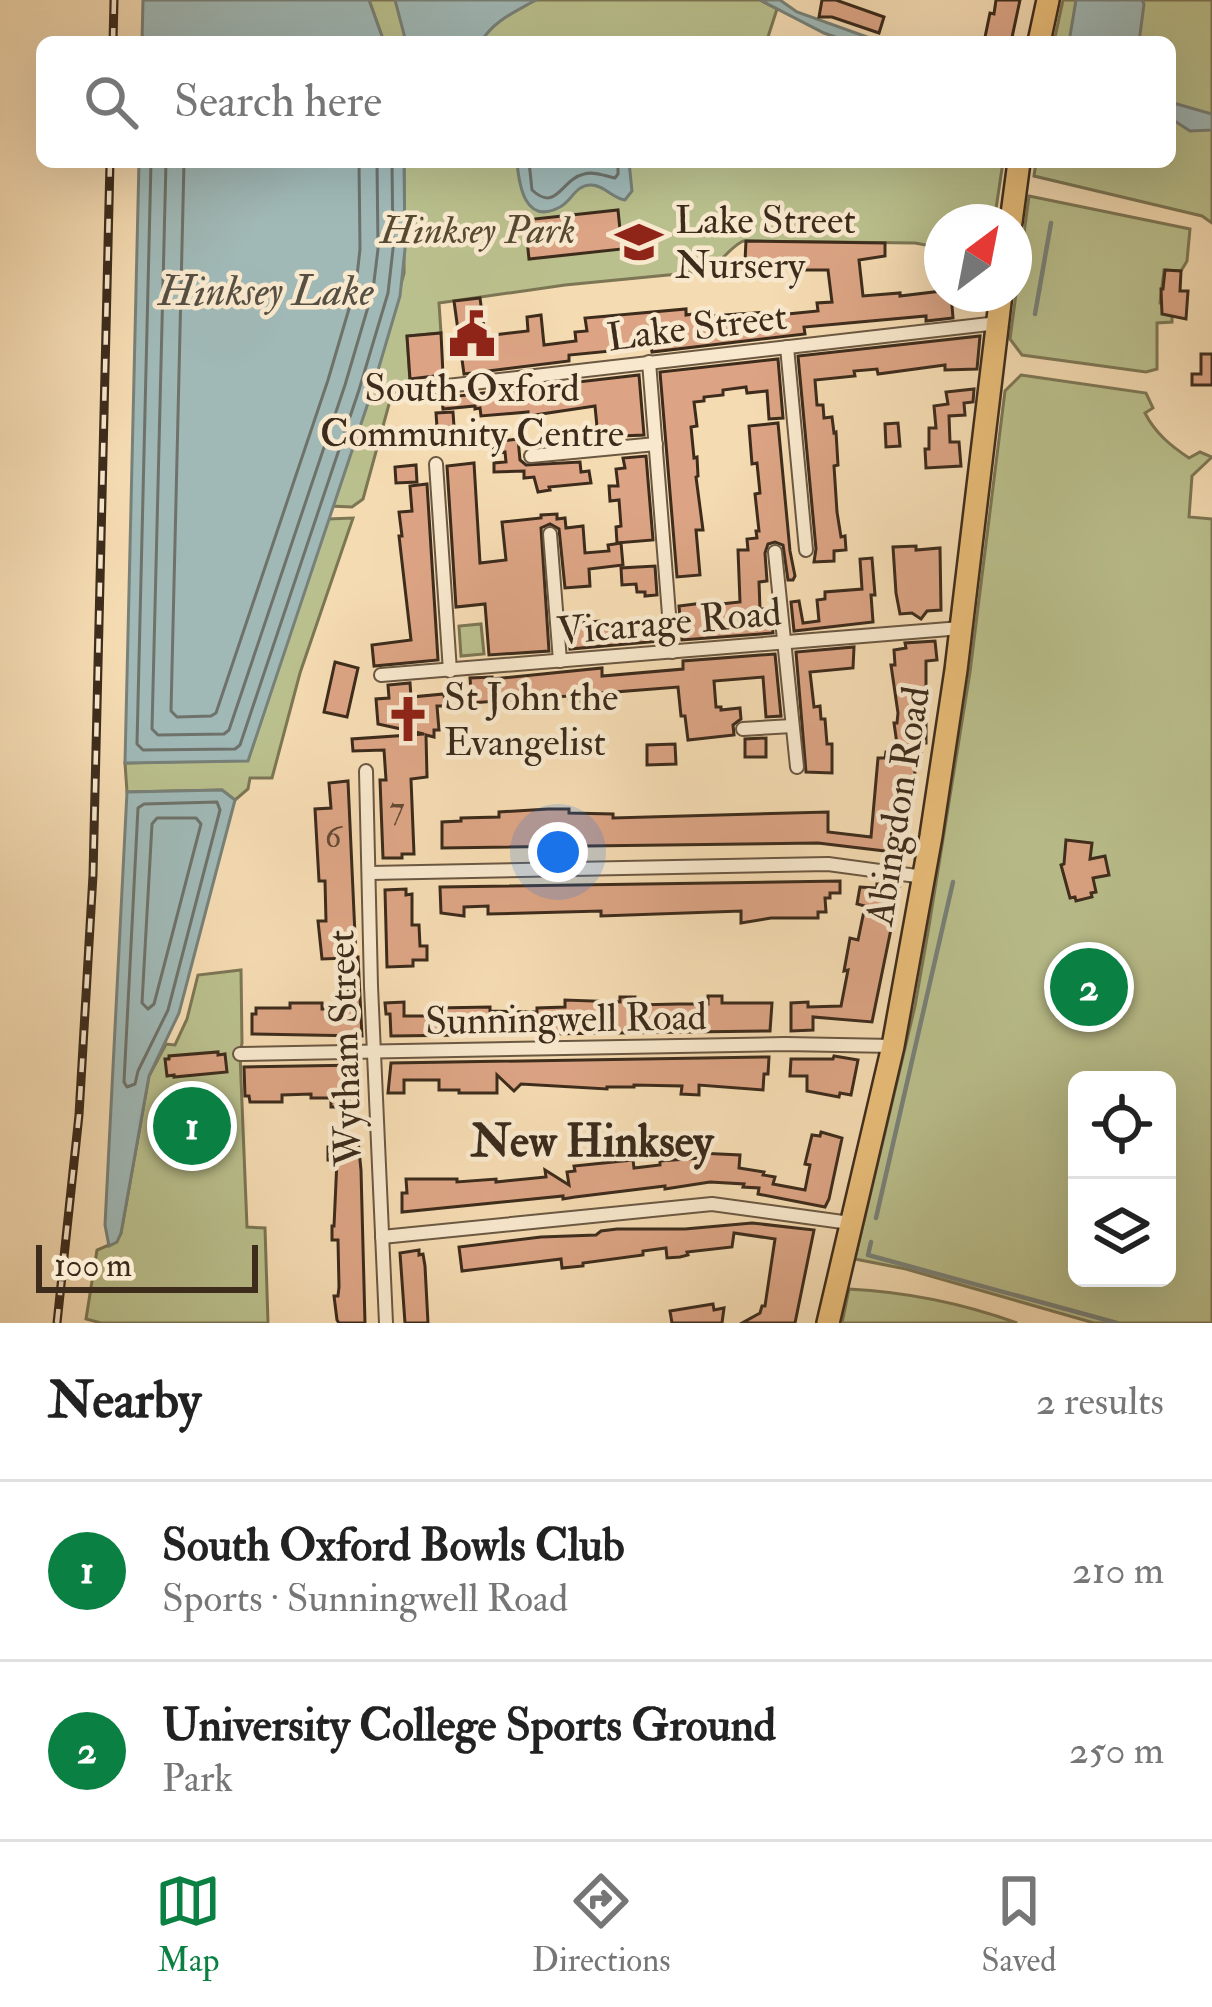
<!DOCTYPE html>
<meta charset="utf-8">
<style>
body{margin:0;font-family:"IM FELL Double Pica",serif;background:#f6f6f6;color:#222}
.controls{position:absolute;right:36px;bottom:36px;display:grid;overflow:hidden;border-radius:18px;box-shadow:0 12px 48px #0002}
.controls button{width:108px;height:108px;display:grid;place-items:center;padding:0;border:0;border-bottom:3px solid #e0e0e0;background:#fff;color:#222;font:60px sans-serif}
.compass{position:absolute;left:924px;top:204px;width:108px;height:108px;border-radius:50%;background:#fff;box-shadow:0 12px 48px #0002;rotate:32deg}
.scale{position:absolute;left:36px;bottom:30px;width:222px;box-sizing:border-box;padding-left:12px;border:6px solid #3d2c1c;border-top:0;font-size:33px;line-height:42px;white-space:nowrap;color:#3d2c1c;-webkit-text-stroke:9px #f8e8cd;paint-order:stroke}
.you{position:absolute;left:558px;top:852px;width:42px;height:42px;margin:-30px;border:9px solid #fff;border-radius:50%;background:#1a73e8;box-shadow:0 0 0 18px #1a73e833}
.badge{display:grid;place-items:center;width:78px;height:78px;border-radius:50%;background:#0b8043;color:#fff;font-size:39px;font-weight:700}
.pin{position:absolute;translate:-50% -50%;border:6px solid #fff;box-shadow:0 3px 12px #0006}
.list{margin:0;padding:0;list-style:none}
h2{display:flex;justify-content:space-between;align-items:center;height:156px;margin:0;padding:0 48px;font-size:51px}
h2 small{font-size:39px;font-weight:400;color:#767676}
.list li{display:grid;grid-template-columns:78px 1fr auto;gap:36px;align-items:center;box-sizing:border-box;height:180px;padding:0 48px;border-top:3px solid #e0e0e0}
.list b{display:block;font-size:45px;white-space:nowrap}
.list p{margin:0;font-size:39px;white-space:nowrap;color:#767676}
.list em{font-size:39px;font-style:normal;color:#767676}
.icon{flex:none;width:66px;height:66px;fill:none;stroke:currentColor;stroke-width:2;stroke-linecap:round;stroke-linejoin:round}
.map{position:relative;flex:none;width:1212px;height:1323px;overflow:hidden}
.search{position:absolute;background:#fff;box-shadow:0 12px 48px #0002;left:36px;right:36px;top:36px;height:132px;display:flex;align-items:center;gap:30px;box-sizing:border-box;padding:0 42px;border-radius:18px;color:#767676;font-size:45px}
.sheet{height:516px;background:#fff}
nav{display:flex;justify-content:space-around;align-items:center;box-sizing:border-box;height:168px;border-top:3px solid #e0e0e0;background:#fff;font-size:33px;color:#767676}
nav a{display:grid;justify-items:center;gap:6px}
nav .on{color:#0b8043}
.map>svg:first-child{display:block}
</style>
<div class="map">
<svg width="1212" height="1323" viewBox="0 0 1212 1323">
<rect width="100%" height="100%" fill="#f5dbb2"/>
<filter id="stains"><feTurbulence type="fractalNoise" baseFrequency=".00167" numOctaves="4"/><feColorMatrix values="0 0 0 0 .2 0 0 0 0 .09 0 0 0 0 .02 0 0 0 .5 -.17"/></filter>
<radialGradient id="worn" r=".72"><stop offset=".6" stop-color="#630" stop-opacity="0"/><stop offset="1" stop-color="#630" stop-opacity=".3"/></radialGradient>
<g fill="#bac08d" stroke="#7c7654" stroke-width="3" fill-rule="evenodd">
<polygon points="369,0 760,0 777,9 767,40 771,42 384,42"/>
<polygon points="1063,0 1212,0 1212,223 1202,216 1034,176 1036,162 1170,162 1170,42 1054,42"/>
<path d="M404,162H1003L994,222H942V248L915,243L743,241C728,249 722,261 709,271L565,285L439,303L441,333L407,336L410,383L394,386L363,499L352,507L331,506L371,394L404,273Z"/>
<polygon points="1029,196 1190,229 1187,261 1181,271 1164,270 1160,303 1172,315 1172,322 1157,323 1157,369 1146,372 1022,355 1010,339"/>
<path d="M1021,375L1146,393L1153,408L1145,413C1155,433 1171,446 1189,458L1200,452L1212,457L1192,476L1189,517L1212,519V1323H1094L906,1269L855,1259L915,1006L929,926L970,672L1005,391ZM1077,1080H1167V1278H1077Z"/>
<polygon points="353,518 300,673 272,778 250,778 248,789 235,800 222,790 127,792 125,763 248,760 328,519"/>
<polygon points="481,624 484,654 461,656 459,626"/>
<polygon points="241,970 242,1043 240,1054 247,1227 265,1228 268,1323 101,1323 86,1319 97,1250 116,1242 121,1233 149,1076 166,1044 175,1045 187,1019 198,975"/>
<path d="M849,1289C906,1292 962,1303 1017,1323H842Z"/>
</g>
<g fill="#a0b9b7" stroke="#788179" stroke-width="3">
<polygon points="143,0 369,0 384,42 142,42"/>
<path d="M395,0H536C515,12 493,21 481,42H406Z"/>
<polygon points="760,0 780,0 797,12 881,42 849,42 824,33"/>
<polygon points="1076,0 1142,0 1144,4 1139,42 1069,42"/>
<polygon points="1170,102 1212,114 1212,130 1190,131 1170,118"/>
<polygon points="139,162 404,162 405,249 400,296 371,394 248,761 125,763"/>
<path d="M517,162H629L632,191L625,200C612,198 604,185 591,185C575,185 572,201 560,207C525,226 519,185 517,162Z"/>
<polygon points="222,790 235,800 179,1013 149,1076 121,1233 117,1242 109,1246 105,1225 127,792"/>
</g>
<g fill="none" stroke-linecap="round" stroke-linejoin="round">
<g stroke="#6e726a" stroke-width="3">
<polyline points="151,162 137,744 143,750 235,749 240,745 359,390 388,293 393,249 392,162"/>
<polyline points="166,162 152,729 158,735 224,734 229,730 345,385 373,290 378,249 377,162"/>
<polyline points="184,162 171,711 177,717 211,716 216,713 328,380 356,285 360,249 359,162"/>
<path d="M529,162L532,190C557,213 561,179 584,174C595,171 605,176 615,178L618,174V162"/>
<polygon points="217,802 220,810 168,1010 138,1071 135,1084 127,1087 124,1082 138,808 144,804"/>
<polygon points="157,818 196,818 201,824 154,1004 148,1009 142,1003 152,824"/>
</g>
<g stroke="#788179" stroke-width="4.5">
<polyline points="1035,314 1051,223"/>
<polyline points="876,1218 953,882"/>
<polyline points="871,1242 868,1255 1117,1323"/>
</g>
</g>
<g fill="#dca484" stroke="#3d2c1c" stroke-width="3">
<polygon points="822,0 836,0 884,17 879,33 832,17 819,17"/>
<polygon points="996,0 1020,0 1011,42 984,42 990,13 994,14"/>
<polygon points="618,210 622,249 529,259 525,220"/>
<polygon points="746,241 885,243 885,256 859,260 863,296 900,293 900,296 942,291 942,294 951,294 953,318 926,321 926,316 804,327 805,334 652,352 651,347 569,355 569,361 464,374 454,301 480,298 485,336 528,331 527,317 541,315 544,345 576,341 575,332 587,331 585,318 686,309 686,315 694,314 695,317 767,312 767,316 818,311 817,303 832,302 828,270 802,270 802,266 745,266 746,273 721,276 720,264 745,261"/>
<polygon points="1165,270 1181,271 1180,291 1188,291 1186,319 1162,314 1161,289 1163,289"/>
<polygon points="441,333 443,375 410,379 407,336"/>
<polygon points="980,336 977,369 945,370 945,365 878,374 877,369 854,371 855,376 815,380 817,405 823,405 824,418 832,417 834,433 836,432 838,465 834,466 837,512 841,537 845,536 846,550 834,551 834,561 814,562 816,549 798,356"/>
<polygon points="1201,354 1212,354 1212,385 1192,385 1192,374 1201,374"/>
<polygon points="778,359 783,418 769,419 767,391 747,393 746,387 723,390 723,395 704,397 704,401 694,402 697,426 691,427 694,458 697,457 698,476 696,477 703,530 696,530 700,575 677,577 660,372"/>
<polygon points="639,375 644,435 598,437 595,406 528,416 528,412 481,416 480,408 475,409 475,406 443,409 442,398 540,386 541,389 569,386 569,383"/>
<polygon points="974,389 973,402 964,403 965,415 949,416 950,442 959,442 961,466 926,468 925,449 929,449 929,428 936,428 934,406 948,404 946,392"/>
<polygon points="453,412 455,441 438,442 436,413"/>
<polygon points="778,423 790,551 795,576 793,580 788,580 783,545 775,542 768,544 765,553 767,581 759,582 760,609 770,609 773,633 682,640 679,606 711,602 711,605 740,602 738,550 748,550 747,539 757,538 756,531 759,531 755,494 760,493 757,463 752,464 749,426"/>
<polygon points="898,423 900,446 886,447 885,424"/>
<polygon points="518,439 520,460 526,465 580,462 581,472 589,471 591,483 549,487 550,490 538,492 534,477 524,478 524,471 494,472 494,463 506,462 505,452 494,454 493,442"/>
<polygon points="646,456 653,540 617,543 616,527 621,526 619,500 610,501 609,486 618,486 616,469 625,468 623,458"/>
<polygon points="474,463 480,563 506,560 502,522 541,518 541,515 557,514 557,519 565,518 566,528 583,526 585,553 609,551 608,545 621,543 623,565 589,569 590,586 565,588 559,529 550,524 541,528 549,651 489,655 485,604 456,607 447,466"/>
<polygon points="416,465 417,482 396,483 395,467"/>
<polygon points="427,484 438,660 374,666 372,645 411,640 399,536 402,536 399,512 412,511 410,486"/>
<polygon points="916,546 916,550 940,548 941,610 927,611 921,619 912,613 900,614 896,593 893,547"/>
<polygon points="872,558 875,595 871,595 873,622 794,631 791,602 799,601 803,623 819,621 817,600 825,599 825,592 862,589 860,559"/>
<polygon points="655,566 657,595 645,596 645,592 637,592 636,584 622,585 621,568"/>
<polygon points="602,621 602,624 649,621 649,625 659,625 661,641 570,649 568,624"/>
<polygon points="935,641 937,660 926,661 926,743 922,743 921,759 917,759 902,853 818,843 442,848 442,822 461,821 461,818 499,817 499,812 548,809 569,809 569,813 613,814 613,818 828,812 828,832 871,837 878,758 885,758 886,752 892,752 892,745 897,744 894,723 897,723 898,713 891,665 895,665 894,650 906,648 905,643"/>
<polygon points="854,647 853,668 810,672 814,707 820,706 821,719 825,719 827,744 832,744 832,773 806,772 796,652"/>
<polygon points="775,654 781,716 766,717 763,677 714,681 716,707 721,707 721,710 740,708 741,719 733,725 734,735 688,740 685,716 681,716 678,687 603,693 604,705 580,706 579,699 569,699 569,696 538,698 538,702 523,703 523,699 472,703 470,678 492,677 492,679 602,668 602,676 683,669 683,661"/>
<polygon points="335,662 358,668 347,717 324,712"/>
<polygon points="410,683 411,697 444,694 445,706 437,706 439,730 434,730 434,737 426,735 427,777 411,779 414,854 402,854 402,858 383,858 380,780 386,780 384,750 353,751 352,739 424,734 378,724 376,699 389,698 388,685"/>
<polygon points="766,738 766,757 745,757 745,739"/>
<polygon points="675,744 676,764 647,765 647,745"/>
<polygon points="348,781 356,957 353,957 358,957 362,1036 252,1034 252,1014 256,1014 256,1008 290,1008 290,1003 322,1003 322,1009 349,1009 347,958 322,959 318,921 326,921 325,881 319,881 315,809 331,808 329,783"/>
<polygon points="1066,840 1092,843 1090,859 1105,856 1109,875 1093,878 1096,892 1091,893 1092,897 1076,901 1075,897 1070,898 1061,865 1064,864"/>
<polygon points="840,881 840,893 830,893 830,898 825,898 826,912 818,912 818,918 771,918 741,923 741,911 601,916 601,911 488,914 488,906 464,907 464,916 441,913 440,887"/>
<polygon points="877,884 900,885 872,1022 813,1017 813,1030 791,1031 791,1003 808,1002 808,1007 841,1006 848,970 844,971 850,938 858,940 865,906 857,904 860,887 877,888"/>
<polygon points="406,889 406,895 412,894 412,925 419,925 420,946 427,946 427,960 413,960 413,966 387,967 385,890"/>
<polygon points="708,996 722,996 722,1003 772,1003 770,1031 391,1036 390,1014 386,1014 385,1003 404,1002 404,1016 435,1016 436,1008 490,1007 490,1011 537,1012 537,1008 565,1007 565,1000 620,1002 620,997 635,997 635,1005 678,1004 708,1004"/>
<polygon points="218,1052 218,1055 225,1054 227,1072 174,1077 174,1075 167,1076 165,1059 169,1059 169,1056"/>
<polygon points="834,1056 858,1060 851,1095 840,1093 839,1097 807,1091 807,1076 790,1076 791,1059 833,1059"/>
<polygon points="769,1057 768,1074 764,1074 763,1090 699,1085 699,1095 681,1094 682,1086 634,1085 634,1087 607,1087 607,1089 521,1084 514,1091 497,1075 497,1093 459,1093 459,1090 439,1090 439,1080 404,1080 404,1093 388,1093 391,1063"/>
<polygon points="360,1065 360,1095 349,1095 349,1107 331,1107 331,1098 311,1098 311,1094 282,1095 282,1102 250,1102 249,1096 245,1096 244,1067"/>
<polygon points="821,1132 842,1138 829,1199 825,1207 758,1194 759,1188 743,1187 744,1184 710,1182 665,1189 665,1186 575,1197 563,1199 563,1196 402,1212 402,1193 407,1193 406,1179 457,1179 457,1182 496,1179 496,1182 546,1177 545,1170 569,1185 567,1172 575,1171 574,1166 633,1160 634,1168 660,1165 660,1161 699,1158 699,1153 740,1155 739,1168 764,1172 763,1175 775,1177 773,1184 805,1190 810,1165 805,1164 812,1135 820,1136"/>
<polygon points="358,1140 361,1170 365,1323 339,1323 337,1320 334,1296 338,1296 339,1287 338,1240 332,1240 332,1226 334,1226 337,1160 328,1160 328,1147"/>
<polygon points="752,1223 814,1230 795,1323 742,1323 760,1313 762,1306 765,1306 775,1239 734,1233 732,1247 687,1252 688,1255 680,1257 667,1258 666,1248 643,1251 643,1255 583,1263 583,1266 562,1268 561,1259 462,1271 459,1247 541,1237 596,1235 601,1231 617,1229 685,1229"/>
<polygon points="419,1250 419,1255 423,1254 425,1266 428,1323 405,1323 400,1253"/>
<polygon points="713,1304 714,1310 724,1308 722,1323 672,1323 670,1311"/>
</g>
<g fill="none" stroke-linecap="round" stroke-linejoin="round">
<defs>
<g id="street">
<polyline points="787,347 806,550"/>
<polyline points="649,362 672,652"/>
<polyline points="403,391 998,323"/>
<polyline points="531,456 656,444"/>
<polyline points="436,464 450,671"/>
<polyline points="550,534 560,661"/>
<polyline points="775,552 797,767"/>
<polyline points="381,675 961,628"/>
<polyline points="743,729 792,726"/>
<polyline points="366,771 371,986 386,1323"/>
<polyline points="370,873 828,864 924,877"/>
<polyline points="240,1054 785,1044 893,1046"/>
<polyline points="382,1237 712,1204 850,1223"/>
</g>
<g id="primary">
<polyline points="1039,42 1048,0"/>
<polyline points="1011,222 1019,162"/>
<polyline points="828,1323 893,1046 931,836 956,670 1001,294"/>
</g>
</defs>
<use href="#street" stroke="#6b5842" stroke-width="16"/>
<use href="#primary" stroke="#3d2c1c" stroke-width="26"/>
<use href="#street" stroke="#f8e8cd" stroke-width="12"/>
<use href="#primary" stroke="#eabe79" stroke-width="21"/>
<defs>
<g id="rail">
<polyline points="113,42 114,0"/>
<polyline points="57,1323 79,1115 93,875 110,162"/>
</g>
</defs>
<use href="#rail" stroke="#3d2c1c" stroke-width="9"/>
<use href="#rail" stroke="#f8e8cd" stroke-width="4.5" stroke-dasharray="14" stroke-linecap="butt"/>
</g>
<defs>
<symbol id="school-bare" viewBox="-9 -9 18 18"><path d="M0-5L7-2L0 1L-7-2ZM-4 1L0 2.5L4 1V4Q0 6-4 4Z" fill="#8f2418" stroke="#f8e8cd" stroke-width="2.5" paint-order="stroke"/></symbol>
<symbol id="civic-bare" viewBox="-9 -9 18 18"><path d="M-.6-6.5H3V-4.5H.6V-3L4-1V1h2V6H-6V1h2V-1L-.6-3ZM-1.2 2.5V6h2.4V2.5Z" fill="#8f2418" stroke="#f8e8cd" stroke-width="2.5" paint-order="stroke"/></symbol>
<symbol id="church-bare" viewBox="-9 -9 18 18"><path d="M-1.2-6h2.4v3.5h3.3v2.4h-3.3V6h-2.4V-.1h-3.3v-2.4h3.3Z" fill="#8f2418" stroke="#f8e8cd" stroke-width="2.5" paint-order="stroke"/></symbol>
</defs>
<g fill-rule="evenodd">
<use href="#school-bare" x="606" y="209" width="66" height="66"/>
<use href="#civic-bare" x="439" y="301" width="66" height="66"/>
<use href="#church-bare" x="375" y="686" width="66" height="66"/>
</g>
<g text-anchor="middle" dominant-baseline="central" stroke-width="9" stroke-linejoin="round" paint-order="stroke">
<g font-size="33" fill="#654a36">
<text x="397" y="808">7</text>
<text x="333" y="836">6</text>
</g>
<g font-size="39" fill="#3d2c1c" stroke="#f8e8cd" text-anchor="start">
<text x="675" y="220">Lake Street<tspan x="675" dy="45">Nursery</tspan></text>
<text x="472" y="388" text-anchor="middle">South Oxford<tspan x="472" dy="45">Community Centre</tspan></text>
<text x="444" y="697">St John the<tspan x="444" dy="45">Evangelist</tspan></text>
</g>
<g font-size="39" font-style="italic" fill="#564a33" stroke="#f8e8cd">
<text x="478" y="230">Hinksey Park</text>
</g>
<g font-size="39" fill="#3d2c1c" stroke="#f8e8cd">
<text transform="translate(697 327) rotate(-7)">Lake Street</text>
<text transform="translate(669 622) rotate(-5)">Vicarage Road</text>
<text transform="translate(898 806) rotate(-81)">Abingdon Road</text>
<text transform="translate(566 1019) rotate(-1)">Sunningwell Road</text>
<text transform="translate(345 1048) rotate(-92)">Wytham Street</text>
</g>
<g font-size="42" font-style="italic" fill="#564f43" stroke="#f8e8cd">
<text x="266" y="292">Hinksey Lake</text>
</g>
<g font-size="45" font-weight="bold" fill="#3d2c1c" stroke="#f8e8cd">
<text x="592" y="1142">New Hinksey</text>
</g>
</g>
<rect width="100%" height="100%" filter="url(#stains)"/>
<rect width="100%" height="100%" fill="url(#worn)"/>
</svg>
<div class="controls">
<button><svg class="icon" aria-label="locate" viewBox="0 0 24 24"><circle cx="12" cy="12" r="6"/><path d="M12 2v4M12 18v4M2 12h4M18 12h4"/></svg></button>
<button><svg class="icon" aria-label="layers" viewBox="0 0 24 24"><path d="M12 4l9 5-9 5-9-5zM3 14l9 5 9-5"/></svg></button>
</div>
<svg class="compass" viewBox="-18 -18 36 36"><path d="M0-13l5 13h-10z" fill="#e53935"/><path d="M0 13l5-13h-10z" fill="#767676"/></svg>
<div class="scale">100 m</div>
<div class="you"></div>
<div class="pin badge" style="left:192px;top:1126px">1</div>
<div class="pin badge" style="left:1089px;top:987px">2</div>
<div class="search"><svg class="icon" aria-label="search" viewBox="0 0 24 24"><circle cx="10" cy="10" r="6"/><path d="M15 15l6 6"/></svg>Search here</div>
</div>
<section class="sheet">
<h2>Nearby<small>2 results</small></h2>
<ul class="list">
<li><span class="badge">1</span><div><b>South Oxford Bowls Club</b><p>Sports · Sunningwell Road</p></div><em>210 m</em></li>
<li><span class="badge">2</span><div><b>University College Sports Ground</b><p>Park</p></div><em>250 m</em></li>
</ul>
</section>
<nav>
<a class="on"><svg class="icon" aria-label="map" viewBox="0 0 24 24"><path d="M3 6l6-2 6 2 6-2v14l-6 2-6-2-6 2zM9 4v14M15 6v14"/></svg>Map</a>
<a><svg class="icon" aria-label="directions" viewBox="0 0 24 24"><path d="M12 3l9 9-9 9-9-9zM9 14v-3h6M13 9l2 2-2 2"/></svg>Directions</a>
<a><svg class="icon" aria-label="saved" viewBox="0 0 24 24"><path d="M7 4h10v16l-5-4-5 4z"/></svg>Saved</a>
</nav>
